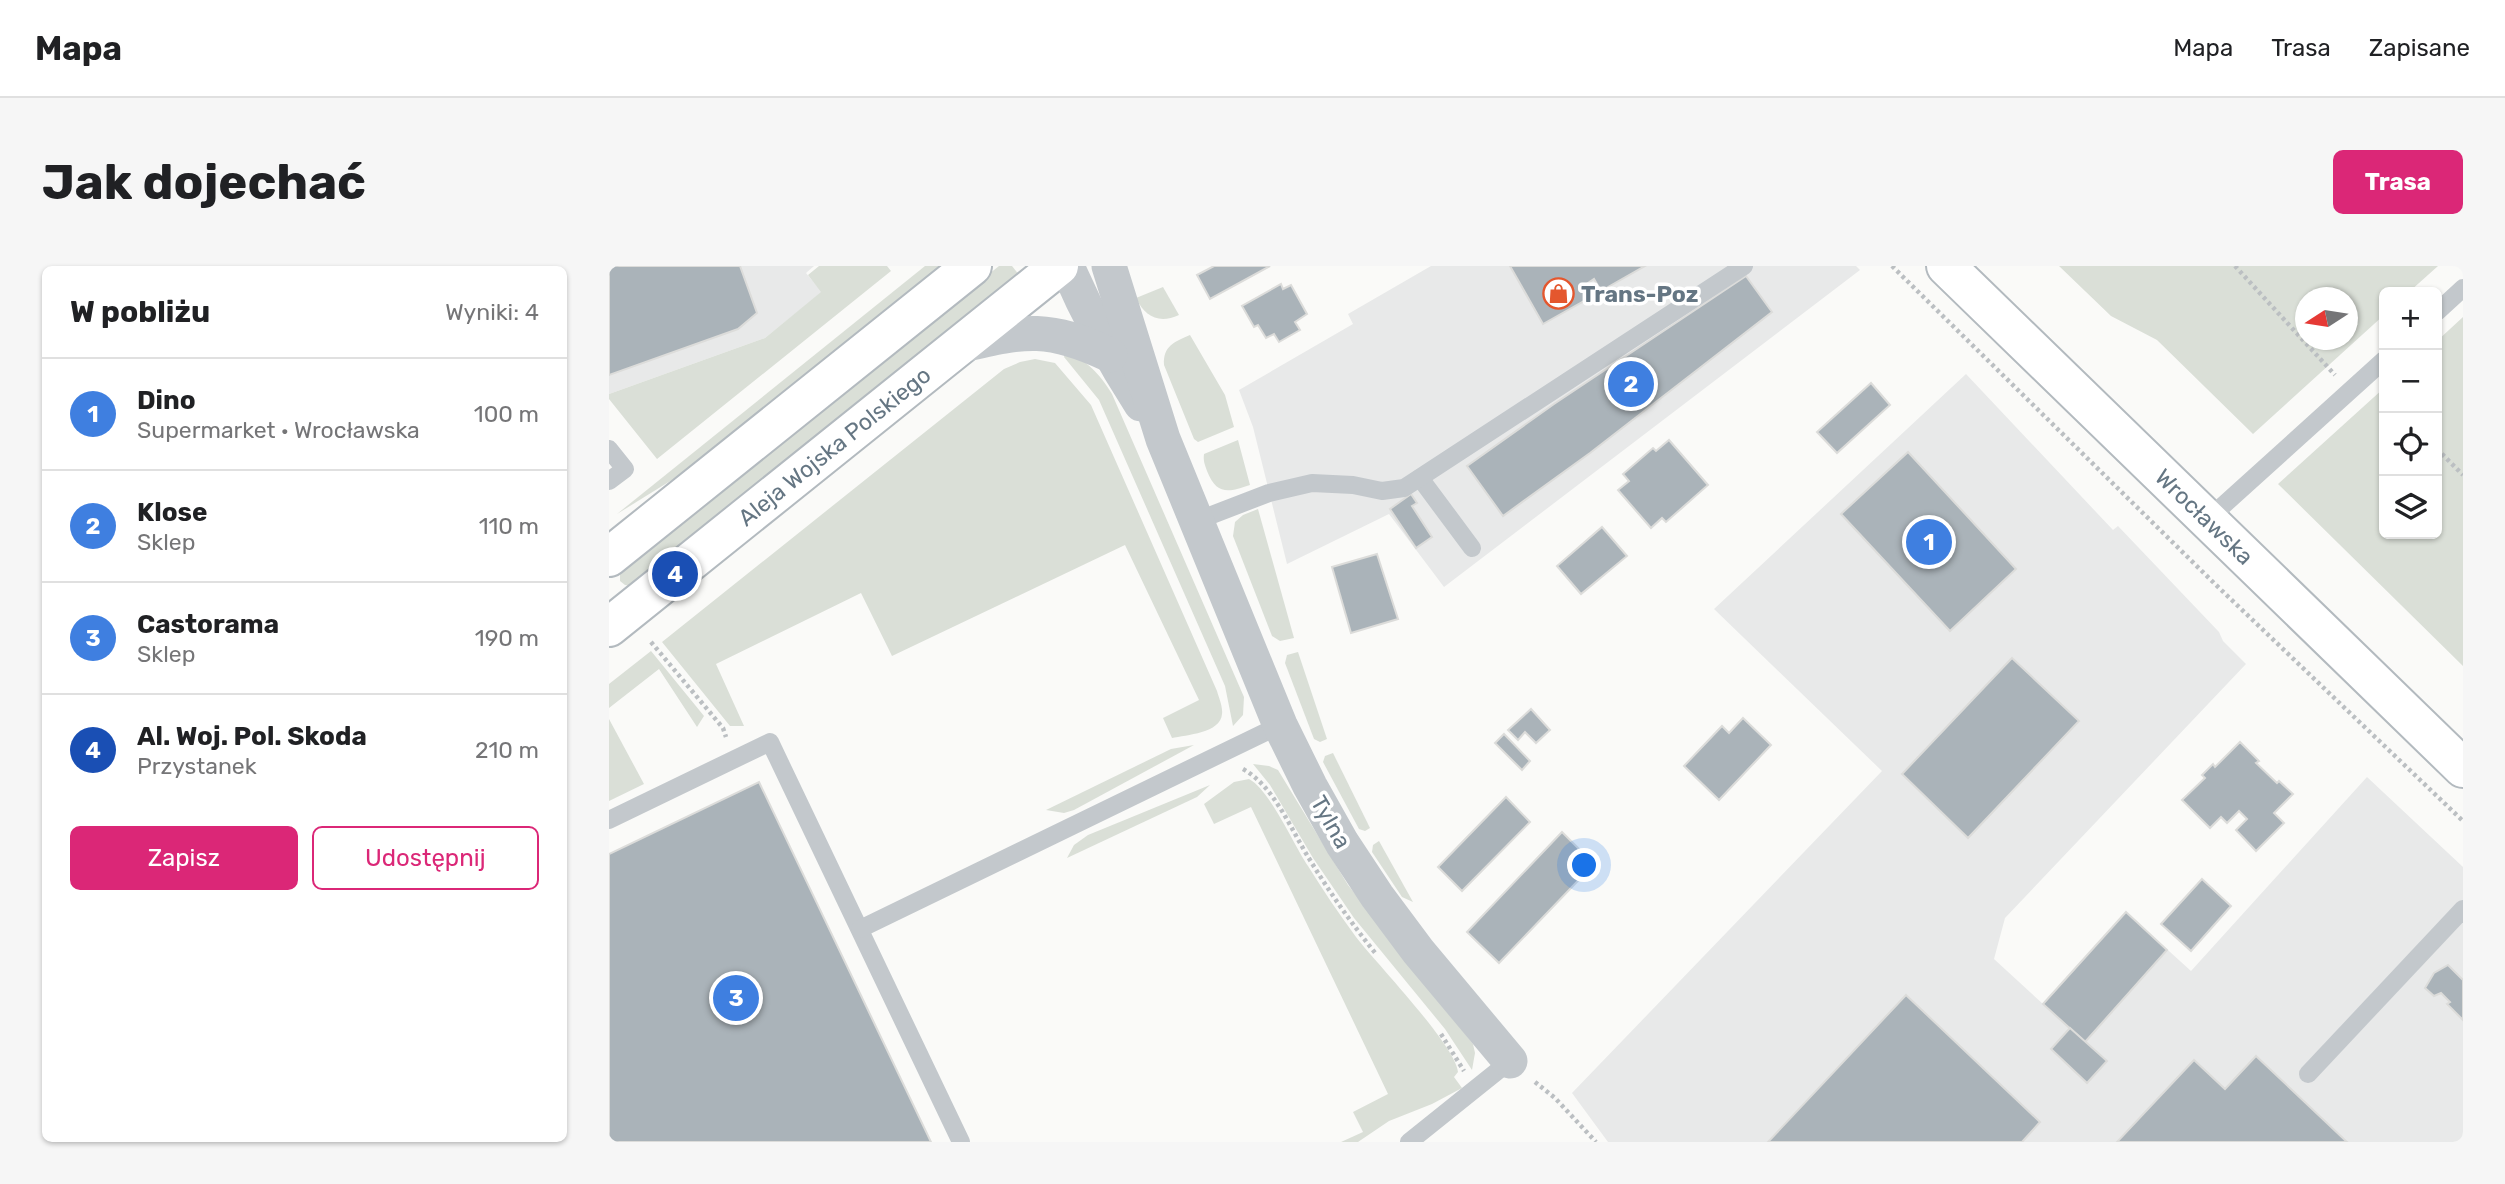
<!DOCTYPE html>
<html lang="pl">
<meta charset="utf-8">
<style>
body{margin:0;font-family:Rubik,sans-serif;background:#f6f6f6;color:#202124}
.controls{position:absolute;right:21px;top:21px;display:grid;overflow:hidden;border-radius:10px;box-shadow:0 2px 5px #0004}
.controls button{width:63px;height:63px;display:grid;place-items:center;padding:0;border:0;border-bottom:2px solid #e0e0e0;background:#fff;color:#202124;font:35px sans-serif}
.compass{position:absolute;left:1686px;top:21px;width:63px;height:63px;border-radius:50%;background:#fff;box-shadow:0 2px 5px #0004;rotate:258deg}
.you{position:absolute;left:976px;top:600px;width:24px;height:24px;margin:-18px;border:5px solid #fff;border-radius:50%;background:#1a73e8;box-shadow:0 0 0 10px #1a73e833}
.badge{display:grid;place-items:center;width:46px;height:46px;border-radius:50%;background:#db2777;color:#fff;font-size:23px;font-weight:700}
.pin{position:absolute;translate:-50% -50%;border:4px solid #fff;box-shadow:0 2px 7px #0006}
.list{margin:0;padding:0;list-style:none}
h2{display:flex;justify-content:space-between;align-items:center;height:91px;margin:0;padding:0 28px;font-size:30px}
h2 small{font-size:23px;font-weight:400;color:#757577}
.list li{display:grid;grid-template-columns:46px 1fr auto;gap:21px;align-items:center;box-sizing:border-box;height:112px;padding:0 28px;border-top:2px solid #e0e0e0}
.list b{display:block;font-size:26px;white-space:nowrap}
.list p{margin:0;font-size:23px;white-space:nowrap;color:#757577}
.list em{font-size:23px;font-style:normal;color:#757577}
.actions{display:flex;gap:14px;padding:21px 28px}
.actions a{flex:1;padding:16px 0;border:2px solid #db2777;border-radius:10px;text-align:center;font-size:24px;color:#db2777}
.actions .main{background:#db2777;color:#fff}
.icon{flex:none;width:38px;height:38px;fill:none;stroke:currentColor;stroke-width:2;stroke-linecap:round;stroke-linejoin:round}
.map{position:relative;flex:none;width:1854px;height:876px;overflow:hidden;border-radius:10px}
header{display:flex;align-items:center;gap:42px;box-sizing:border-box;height:98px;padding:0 35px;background:#fff;border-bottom:2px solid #e0e0e0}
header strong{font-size:33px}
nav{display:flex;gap:38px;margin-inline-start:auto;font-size:24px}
.intro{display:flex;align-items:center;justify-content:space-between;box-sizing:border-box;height:168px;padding:0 42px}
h1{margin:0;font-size:49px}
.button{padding:18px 32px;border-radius:10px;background:#db2777;color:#fff;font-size:24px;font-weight:700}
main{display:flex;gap:42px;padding:0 42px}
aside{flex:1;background:#fff;border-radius:10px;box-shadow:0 2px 5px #0004}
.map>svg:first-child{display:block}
</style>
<header>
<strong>Mapa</strong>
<nav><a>Mapa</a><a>Trasa</a><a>Zapisane</a></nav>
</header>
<div class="intro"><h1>Jak dojechać</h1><a class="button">Trasa</a></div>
<main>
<aside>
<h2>W pobliżu<small>Wyniki: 4</small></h2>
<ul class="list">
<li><span class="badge" style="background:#3f7fe0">1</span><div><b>Dino</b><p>Supermarket · Wrocławska</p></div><em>100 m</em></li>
<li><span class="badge" style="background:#3f7fe0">2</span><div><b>Klose</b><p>Sklep</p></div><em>110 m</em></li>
<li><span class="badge" style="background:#3f7fe0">3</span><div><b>Castorama</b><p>Sklep</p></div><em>190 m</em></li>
<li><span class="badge" style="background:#1a4fb4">4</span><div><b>Al. Woj. Pol. Skoda</b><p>Przystanek</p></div><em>210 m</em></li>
</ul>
<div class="actions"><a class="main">Zapisz</a><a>Udostępnij</a></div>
</aside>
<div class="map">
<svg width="1854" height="876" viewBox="0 0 1854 876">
<rect width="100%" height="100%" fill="#fafaf8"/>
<g fill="#e8e9e9">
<polygon points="0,0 205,0 197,7 213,26 156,72 0,128"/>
<polygon points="822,0 1247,0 1251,4 835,321 780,248 678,298 644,161 630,124 744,58 739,48"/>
<polygon points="1357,108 1504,264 1509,260 1610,366 1614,375 1637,398 1396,652 1385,693 1434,738 1517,646 1582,705 1758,511 1854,601 1854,876 999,876 963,827 1273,505 1105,343"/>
</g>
<g fill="#dadfd7" fill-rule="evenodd">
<polygon points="210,0 278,0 282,5 48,193 0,133 0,128 156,72 212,26 199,9"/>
<polygon points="316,0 336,0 87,199 8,248"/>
<polygon points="390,0 403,0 411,10 22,320 16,319 11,315 11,305 17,298"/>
<path d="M1450,0H1829L1800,26H1775V49L1644,168L1548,74L1502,50ZM1696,32H1738V74H1696Z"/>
<path d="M554,21L570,49C550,58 536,51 527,32Z"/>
<polygon points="1854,51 1854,400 1669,218 1775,122 1775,268 1828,268 1828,75"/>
<path d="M581,69L616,129L625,161L589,176L585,173L555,99C554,80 565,76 581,69Z"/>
<path d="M456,84C479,97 489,105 503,128L635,431L634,449L624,460L616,420L490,134L455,91Z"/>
<path d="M426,93L446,97L482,139L608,425C610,432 614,441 613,448C612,467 577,469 563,472L554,452L590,434L516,279L283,390L252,327L107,398L135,460H121L53,376L395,103L411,96Z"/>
<path d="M629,174L641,219C620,226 608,230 598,205C596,199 594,195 595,188Z"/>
<polygon points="649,243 685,372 671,375 663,370 624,270 626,256 634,249"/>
<polygon points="42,385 95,450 88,461 50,403 0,442 0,418"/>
<polygon points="689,386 718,473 711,476 705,473 676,397 678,389"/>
<polygon points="0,453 35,518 0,535"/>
<polygon points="585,479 465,544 455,547 437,544 562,483"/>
<polygon points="724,487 761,562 756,565 750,563 714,496 716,490"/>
<polygon points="644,498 660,500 669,504 739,619 864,778 866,787 863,804 836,763 745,652 704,592 661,519"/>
<path d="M640,513C660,523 685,579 699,600C714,624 730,648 747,671C767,697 847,780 849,806L845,811L853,822L823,838L780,855L749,876H732L754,866L744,846L779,828L642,541L605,558L595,538L625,516Z"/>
<polygon points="601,519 588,531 458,592 465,579 479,569"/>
<polygon points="770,575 804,636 793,631 763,586 764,579"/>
</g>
<g fill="#aab3b9" stroke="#dcdcda" stroke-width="2">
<polygon points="0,0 131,0 148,47 129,63 0,109"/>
<polygon points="605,0 661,0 601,33 588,9"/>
<polygon points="901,0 1036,0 992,25 985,13 976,19 982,31 934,58"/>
<polygon points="1137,10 1163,46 981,187 894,250 858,200 945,138"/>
<polygon points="672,18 674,23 682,19 698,48 686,56 691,64 670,76 665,68 657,72 649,59 645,61 633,40"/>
<polygon points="1262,117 1281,139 1228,187 1208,166"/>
<polygon points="1060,174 1099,219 1057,256 1053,252 1042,262 1009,224 1020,215 1014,208 1044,182 1047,185"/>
<polygon points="1299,186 1407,303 1341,365 1232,248"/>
<polygon points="802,228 808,237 803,240 823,271 807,282 781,243"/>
<polygon points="993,261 1018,290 972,328 948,300"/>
<polygon points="768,288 789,353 742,367 723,301"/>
<polygon points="1403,392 1470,455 1359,572 1293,508"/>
<polygon points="922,443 941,464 927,477 916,466 909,474 899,464"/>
<polygon points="1134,452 1162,479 1110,534 1075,500 1113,460 1120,467"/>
<polygon points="895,468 921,495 913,504 886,477"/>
<polygon points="1631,476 1650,495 1647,497 1668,517 1670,515 1684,528 1665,547 1675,557 1647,585 1627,564 1638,553 1630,545 1618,557 1612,551 1601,562 1573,534 1596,512 1593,509 1604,498 1606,501"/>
<polygon points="150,516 322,876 0,876 0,588"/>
<polygon points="897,531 921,556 853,625 829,601"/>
<polygon points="953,566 985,598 890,697 858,666"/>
<polygon points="1593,613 1622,640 1582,685 1552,658"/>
<polygon points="1517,646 1558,684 1476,776 1434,738"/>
<polygon points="1839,699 1854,714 1854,754 1838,738 1841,736 1832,727 1825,730 1816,722 1825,707"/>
<polygon points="1297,729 1431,856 1413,876 1159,876"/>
<polygon points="1461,762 1498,795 1478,817 1442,783"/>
<polygon points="1647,790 1738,876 1508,876 1585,794 1616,823"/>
</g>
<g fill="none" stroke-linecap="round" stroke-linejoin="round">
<defs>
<g id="secondary">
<path id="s1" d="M1337,0L1854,502"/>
<polyline points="0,291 363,0"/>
<path id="s2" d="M0,361L450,0"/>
</g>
</defs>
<use href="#secondary" stroke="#b3babf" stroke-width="42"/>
<g stroke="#bbbfc2" stroke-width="4.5" stroke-dasharray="3.5 3.5" stroke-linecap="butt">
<polyline points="1283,0 1607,319 1854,555"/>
<polyline points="1626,0 1726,109"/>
<polyline points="1828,183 1854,209"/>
<polyline points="42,376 114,462 117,471"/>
<path d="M634,503C666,521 682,564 701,594C721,627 743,658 767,688"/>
<polyline points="832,768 855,805"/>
<polyline points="926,816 946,832 987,876"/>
</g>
<g stroke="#c3c8cc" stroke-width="18">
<polyline points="1828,46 1854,22"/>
<polyline points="0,183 16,203 0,215"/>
<polyline points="811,212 863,282"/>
<polyline points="1598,254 1775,94"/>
<polyline points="587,255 660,227 703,217 744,219 773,225 795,222 1135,0"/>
<polyline points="0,554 161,476 352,876"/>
<polyline points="251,663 671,459"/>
<polyline points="1699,808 1854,643"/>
<polyline points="800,876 901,795"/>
</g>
<g stroke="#c3c8cc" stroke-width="35">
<path d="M458,0C479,49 503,93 532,138"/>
<polyline points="500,0 554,173 671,459 701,520 733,577 768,630 809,685 901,795"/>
<path d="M353,79C417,64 440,60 501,89"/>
</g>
<use href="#secondary" stroke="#fff" stroke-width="38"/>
</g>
<defs>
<symbol id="shop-ring" viewBox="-11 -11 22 22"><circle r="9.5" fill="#fff" stroke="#e4572e" stroke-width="1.5"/><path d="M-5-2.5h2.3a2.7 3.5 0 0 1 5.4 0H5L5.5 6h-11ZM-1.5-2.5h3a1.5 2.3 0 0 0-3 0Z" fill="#e4572e"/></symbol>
</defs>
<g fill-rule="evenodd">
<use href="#shop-ring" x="932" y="10" width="35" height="35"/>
</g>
<g text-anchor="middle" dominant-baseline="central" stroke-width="7" stroke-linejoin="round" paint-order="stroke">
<g font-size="23" font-weight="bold" fill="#657683" stroke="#fff" text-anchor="start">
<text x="972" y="28">Trans-Poz</text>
</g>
<g font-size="23" fill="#657683" stroke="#fff">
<text stroke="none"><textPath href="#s2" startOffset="289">Aleja Wojska Polskiego</textPath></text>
<text stroke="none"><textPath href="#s1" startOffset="360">Wrocławska</textPath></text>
<text transform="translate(722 556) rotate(60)">Tylna</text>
</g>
</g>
</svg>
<div class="controls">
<button>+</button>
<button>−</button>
<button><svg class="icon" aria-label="locate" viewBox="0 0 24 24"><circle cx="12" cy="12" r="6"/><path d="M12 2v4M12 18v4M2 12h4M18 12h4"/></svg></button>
<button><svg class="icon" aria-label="layers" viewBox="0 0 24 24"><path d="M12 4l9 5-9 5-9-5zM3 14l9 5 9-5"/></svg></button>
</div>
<svg class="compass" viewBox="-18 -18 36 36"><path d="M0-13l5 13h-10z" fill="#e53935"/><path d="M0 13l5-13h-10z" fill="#757577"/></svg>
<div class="you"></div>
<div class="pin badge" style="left:1320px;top:276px;background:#3f7fe0">1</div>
<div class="pin badge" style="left:1022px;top:118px;background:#3f7fe0">2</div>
<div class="pin badge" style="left:127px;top:732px;background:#3f7fe0">3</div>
<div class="pin badge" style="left:66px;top:308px;background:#1a4fb4">4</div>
</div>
</main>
